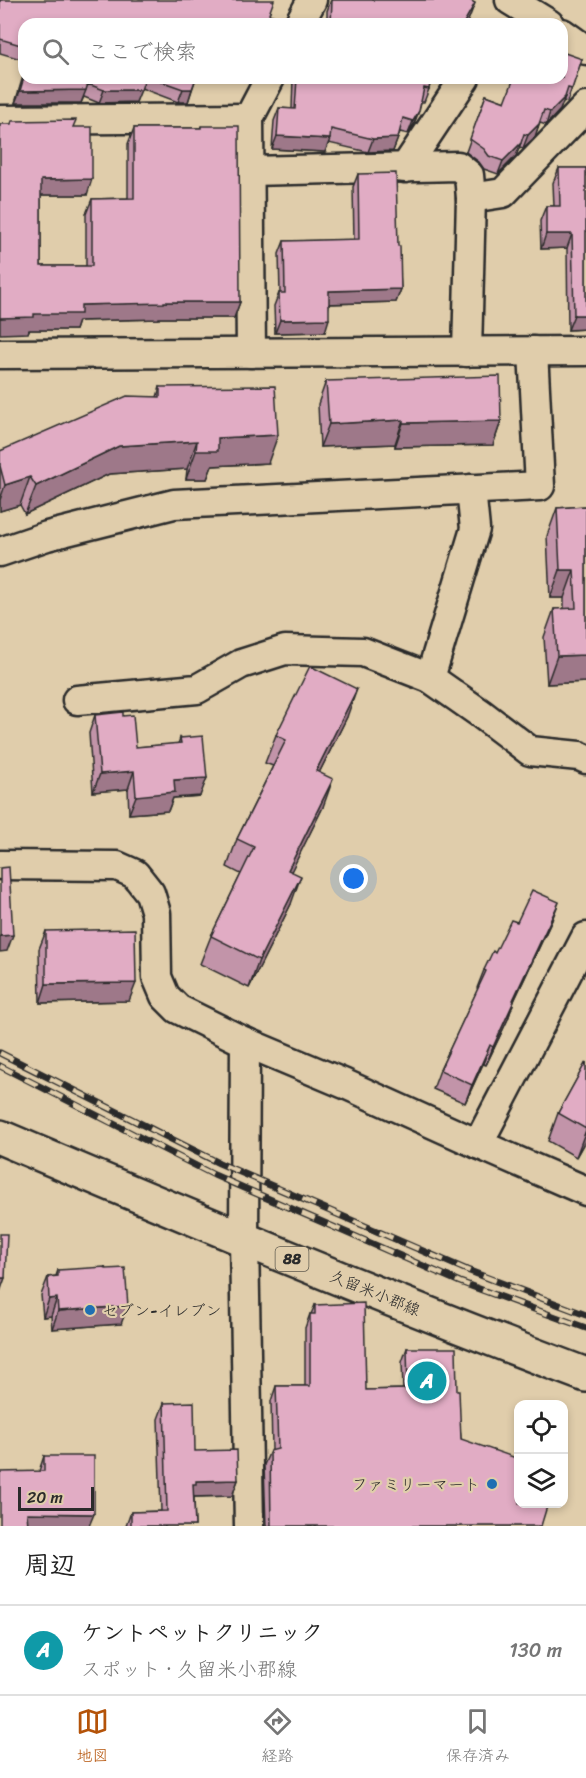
<!DOCTYPE html>
<html lang="ja">
<meta charset="utf-8">
<style>
body{margin:0;font-family:Sriracha,"Klee One",sans-serif;background:#f6f6f6;color:#222}
.controls{position:absolute;right:18px;bottom:18px;display:grid;overflow:hidden;border-radius:12px;box-shadow:0 3px 9px #0003}
.controls button{width:54px;height:54px;display:grid;place-items:center;padding:0;border:0;border-bottom:2px solid #e0e0e0;background:#fff;color:#222;font:30px sans-serif}
.scale{position:absolute;left:18px;bottom:15px;width:76px;box-sizing:border-box;padding-left:6px;border:3px solid #2b2b2b;border-top:0;font-size:16px;line-height:21px;white-space:nowrap;color:#2b2b2b;-webkit-text-stroke:4px #e0cdab;paint-order:stroke}
.you{position:absolute;left:354px;top:879px;width:21px;height:21px;margin:-15px;border:4px solid #fff;border-radius:50%;background:#1a73e8;box-shadow:0 0 0 9px #1a73e833}
.badge{display:grid;place-items:center;width:39px;height:39px;border-radius:50%;background:#b45309;color:#fff;font-size:20px;font-weight:700}
.pin{position:absolute;translate:-50% -50%;border:3px solid #fff;box-shadow:0 2px 6px #0006}
.list{margin:0;padding:0;list-style:none}
h2{display:flex;justify-content:space-between;align-items:center;height:78px;margin:0;padding:0 24px;font-size:26px}
h2 small{font-size:20px;font-weight:400;color:#767676}
.list li{display:grid;grid-template-columns:39px 1fr auto;gap:18px;align-items:center;box-sizing:border-box;height:90px;padding:0 24px;border-top:2px solid #e0e0e0}
.list b{display:block;font-size:22px;white-space:nowrap}
.list p{margin:0;font-size:20px;white-space:nowrap;color:#767676}
.list em{font-size:20px;font-style:normal;color:#767676}
.icon{flex:none;width:33px;height:33px;fill:none;stroke:currentColor;stroke-width:2;stroke-linecap:round;stroke-linejoin:round}
.map{position:relative;flex:none;width:586px;height:1526px;overflow:hidden}
.search{position:absolute;background:#fff;box-shadow:0 3px 9px #0003;left:18px;right:18px;top:18px;height:66px;display:flex;align-items:center;gap:15px;box-sizing:border-box;padding:0 21px;border-radius:18px;color:#767676;font-size:22px}
.sheet{height:168px;background:#fff}
nav{display:flex;justify-content:space-around;align-items:center;box-sizing:border-box;height:84px;border-top:2px solid #e0e0e0;background:#fff;font-size:16px;color:#767676}
nav a{display:grid;justify-items:center;gap:3px}
nav .on{color:#b45309}
.map>svg:first-child{display:block}
</style>
<div class="map">
<svg width="586" height="1526" viewBox="0 0 586 1526">
<rect width="100%" height="100%" fill="#e0cdab"/>
<filter id="ink" filterUnits="userSpaceOnUse"><feTurbulence type="fractalNoise" baseFrequency=".0167" numOctaves="2"/><feDisplacementMap in="SourceGraphic" scale="12" xChannelSelector="R" yChannelSelector="G"/><feConvolveMatrix kernelMatrix="1 2 1 2 8 2 1 2 1" color-interpolation-filters="sRGB"/></filter>
<g filter="url(#ink)">
<g fill="none" stroke-linecap="round" stroke-linejoin="round">
<defs>
<g id="minor">
<polyline points="510,0 549,24"/>
<polyline points="299,24 312,0"/>
<polyline points="562,33 586,50"/>
<polyline points="249,118 270,78"/>
<polyline points="0,120 249,118 251,353"/>
<polyline points="405,168 465,78"/>
<polyline points="250,171 458,166 469,175 471,198 467,352"/>
<polyline points="471,198 503,193 586,107"/>
<polyline points="0,354 586,351"/>
<polyline points="0,552 47,536 174,504 540,486 533,351"/>
<polyline points="430,678 475,529 471,489"/>
<polyline points="77,700 197,689 241,664 285,650 363,652 430,678 480,713 530,751 579,756 586,759"/>
<polyline points="0,865 117,866 135,874 150,893 156,913 157,977 165,996 178,1009 245,1042 345,1084 478,1144 586,1191"/>
<polyline points="245,1042 244,1239 249,1526"/>
<polyline points="478,1144 586,937"/>
</g>
<path id="major" d="M0,1137C194,1219 389,1301 586,1375"/>
</defs>
<use href="#minor" stroke="#2b2b2b" stroke-width="33"/>
<use href="#major" stroke="#2b2b2b" stroke-width="38"/>
<use href="#minor" stroke="#e0cdab" stroke-width="28"/>
<use href="#major" stroke="#e0cdab" stroke-width="33"/>
<defs>
<g id="rail">
<polyline points="0,1053 219,1163 467,1270 586,1315"/>
<polyline points="0,1066 214,1175 460,1282 586,1328"/>
</g>
</defs>
<use href="#rail" stroke="#2b2b2b" stroke-width="7"/>
<use href="#rail" stroke="#e0cdab" stroke-width="4.5" stroke-dasharray="14" stroke-linecap="butt"/>
</g>
<g fill="#c294a9" stroke="#2b2b2b" stroke-width="1.5">
<polygon points="0,0 269,14 24,24 24,60 0,53"/>
<polygon points="331,0 470,0 470,16 466,24 327,24 327,11"/>
<polygon points="582,59 567,102 563,101 560,110 546,125 540,123 535,137 523,148 519,147 516,156 498,174 484,169 479,162 466,152 486,95 505,102"/>
<polygon points="24,73 24,78 196,78 188,102 178,102 141,88 136,102 99,103 84,97 81,103 15,103"/>
<polygon points="293,78 431,78 429,89 424,102 421,102 414,124 408,134 400,132 393,151 368,152 329,143 325,152 272,149 274,121 279,108 292,109"/>
<polygon points="0,124 73,127 87,195 41,195 41,266 86,266 86,214 92,199 128,198 128,144 134,128 201,128 201,126 240,302 234,318 159,318 159,319 78,321 75,330 29,330 28,333"/>
<polygon points="559,168 586,168 586,329 568,330 567,248 541,249 540,221 546,206 554,206 553,183"/>
<polygon points="358,174 398,246 401,289 396,302 329,304 325,332 275,333 274,306 279,293 280,293 279,254 284,241 354,240 353,187"/>
<polygon points="326,381 501,421 493,445 395,447 395,444 320,447 318,404"/>
<polygon points="160,387 268,463 212,466 207,479 186,479 187,469 109,474 25,514 20,505 0,511 0,451 157,397"/>
<polygon points="586,506 586,682 547,684 544,637 554,609 564,609 564,598 550,598 547,536 557,508"/>
<polygon points="95,715 123,716 136,747 178,744 180,738 200,796 173,798 168,811 129,814 128,789 93,792 89,733"/>
<polygon points="347,717 319,773 323,807 291,871 291,904 249,988 200,964 211,936 241,874 227,867 237,839 273,766 265,763 276,735"/>
<polygon points="552,920 514,1001 508,1019 486,1065 483,1064 465,1103 433,1089 440,1070 478,989 477,988 484,970 517,922"/>
<polygon points="46,931 129,1001 40,1003 39,949"/>
<polygon points="586,1062 586,1139 576,1157 548,1141 558,1113"/>
<polygon points="58,1270 121,1324 52,1329 51,1316 43,1317 41,1295 48,1277 56,1276"/>
<polygon points="315,1305 366,1390 403,1389 402,1362 407,1348 457,1391 461,1439 541,1524 541,1526 266,1526 264,1465 270,1451 272,1450 271,1401 276,1386 305,1386 305,1328 310,1314 311,1314"/>
<polygon points="164,1403 195,1451 238,1480 232,1496 194,1497 195,1526 126,1526 131,1512 161,1511 158,1419"/>
<polygon points="44,1456 89,1526 39,1471"/>
</g>
<g fill="#9e7889" stroke="#2b2b2b" stroke-width="1.5">
<polygon points="475,3 470,16 466,24 463,24"/>
<polygon points="183,89 192,89 188,102 178,102"/>
<polygon points="86,90 81,103 15,103 20,91"/>
<polygon points="104,90 141,90 136,102 99,103"/>
<polygon points="565,97 560,110 546,125 550,112"/>
<polygon points="419,111 414,124 408,134 413,121"/>
<polygon points="539,124 535,137 523,148 528,135"/>
<polygon points="277,136 330,139 325,152 272,149"/>
<polygon points="398,138 393,151 368,152 373,139"/>
<polygon points="521,143 516,156 498,174 503,161"/>
<polygon points="92,179 87,195 35,195 41,180"/>
<polygon points="546,234 572,234 567,248 541,249"/>
<polygon points="401,289 396,302 324,304 329,291"/>
<polygon points="164,302 240,302 234,318 159,318 159,319 78,321 75,330 29,330 28,333 0,334 0,318 34,314 81,305"/>
<polygon points="574,315 586,315 586,329 568,330"/>
<polygon points="329,319 325,332 275,333 280,320"/>
<polygon points="403,420 395,444 320,447 329,424"/>
<polygon points="501,421 493,445 395,447 403,423"/>
<polygon points="278,435 268,463 212,466 207,479 186,479 196,451 218,438"/>
<polygon points="197,441 187,469 109,474 25,514 36,486 119,446"/>
<polygon points="30,477 20,505 0,511 0,500 5,485"/>
<polygon points="560,570 574,570 564,598 550,598"/>
<polygon points="586,655 586,682 547,684 557,656"/>
<polygon points="357,689 347,717 306,799 316,771"/>
<polygon points="134,771 128,789 93,792 100,774"/>
<polygon points="207,778 200,796 173,798 168,811 129,814 136,796 174,780"/>
<polygon points="333,779 323,807 278,898 288,870"/>
<polygon points="301,876 291,904 249,988 259,960"/>
<polygon points="559,902 552,920 506,1018 513,1000"/>
<polygon points="13,935 7,951 0,952 0,936"/>
<polygon points="136,983 129,1001 40,1003 46,984"/>
<polygon points="514,1001 508,1019 486,1065 493,1047"/>
<polygon points="490,1045 483,1064 465,1103 472,1085"/>
<polygon points="586,1130 586,1139 576,1157"/>
<polygon points="0,1278 5,1278 0,1292"/>
<polygon points="57,1298 51,1316 43,1317 49,1299"/>
<polygon points="128,1306 121,1324 52,1329 58,1311"/>
<polygon points="238,1480 232,1496 191,1497 193,1484 196,1481"/>
<polygon points="27,1513 94,1514 89,1526 22,1526"/>
</g>
<g fill="#e1acc4" stroke="#2b2b2b" stroke-width="1.5">
<polygon points="0,0 274,0 269,14 283,19 281,24 24,24 24,46 0,39"/>
<polygon points="332,0 470,0 475,3 463,24 331,24"/>
<polygon points="562,52 582,59 572,89 568,88 565,97 550,112 544,110 539,124 528,135 524,134 521,143 503,161 489,156 484,149 470,139 486,95 505,102 514,78 562,78"/>
<polygon points="24,77 24,78 145,78 141,90 104,90 88,84 86,90 20,91"/>
<polygon points="152,78 196,78 192,89 183,89"/>
<polygon points="297,78 431,78 429,89 424,88 419,111 413,121 403,118 398,138 373,139 331,129 330,139 277,136 279,108 295,109"/>
<polygon points="76,120 73,127 92,127 92,179 41,180 41,266 92,266 92,199 134,198 134,128 201,128 201,126 239,126 240,302 164,302 164,303 81,305 81,314 34,314 34,317 0,318 0,124 11,124 12,121"/>
<polygon points="559,168 586,168 586,315 574,315 572,234 546,234 546,206 560,206"/>
<polygon points="396,173 398,246 400,246 401,289 329,291 329,319 280,320 279,293 285,293 284,241 359,239 358,174"/>
<polygon points="500,376 501,421 403,423 403,420 329,424 326,381"/>
<polygon points="275,386 278,435 218,438 218,451 196,451 197,441 119,446 36,486 30,477 5,485 0,466 0,451 127,396 160,397 160,387"/>
<polygon points="586,506 586,655 557,656 554,609 576,608 574,570 560,570 557,508"/>
<polygon points="310,666 357,689 316,771 333,779 288,870 301,876 259,960 211,936 254,847 237,839 286,740 276,735"/>
<polygon points="123,712 123,716 133,715 136,747 181,743 180,738 203,736 207,778 174,780 175,792 136,796 134,771 100,774 95,715"/>
<polygon points="9,867 13,935 0,936 0,868"/>
<polygon points="532,890 559,902 513,1000 514,1001 493,1047 490,1045 472,1085 440,1070 486,971 484,970 493,951 495,953 511,920 517,922"/>
<polygon points="135,929 136,983 46,984 46,931"/>
<polygon points="586,1062 586,1129 558,1113"/>
<polygon points="0,1234 7,1234 5,1278 0,1278"/>
<polygon points="105,1267 106,1269 125,1268 128,1306 58,1311 57,1298 49,1299 48,1277 58,1276 58,1270"/>
<polygon points="364,1303 366,1390 408,1389 407,1348 456,1348 457,1391 459,1391 461,1439 519,1459 519,1503 548,1503 541,1526 271,1526 270,1451 278,1449 276,1386 310,1386 310,1314 315,1314 315,1305"/>
<polygon points="194,1402 195,1451 237,1450 238,1480 196,1481 196,1484 193,1484 195,1526 131,1526 131,1512 167,1511 164,1403"/>
<polygon points="44,1456 94,1456 94,1514 27,1513 28,1526 0,1526 0,1472 44,1471"/>
</g>
</g>
<g fill="#1f6fb2" stroke="#e0cdab" stroke-width="2">
<circle cx="90" cy="1310" r="6"/>
<circle cx="492" cy="1484" r="6"/>
</g>
<g text-anchor="middle" dominant-baseline="central" stroke-width="4.5" stroke-linejoin="round" paint-order="stroke">
<rect fill="#e0cdab" stroke="#615c51" stroke-width="1.5" x="275.5" y="1247" width="33" height="24" rx="4.5"/>
<g font-size="15" font-weight="bold" fill="#2b2b2b">
<text x="292" y="1259">88</text>
</g>
<g font-size="16" fill="#2b2b2b" stroke="#e0cdab">
<text transform="translate(375 1293) rotate(22)">久留米小郡線</text>
</g>
<g font-size="16" fill="#2b2b2b" stroke="#e0cdab" text-anchor="start">
<text x="102" y="1310">セブン-イレブン</text>
<text x="480" y="1484" text-anchor="end">ファミリーマート</text>
</g>
</g>
</svg>
<div class="controls">
<button><svg class="icon" aria-label="locate" viewBox="0 0 24 24"><circle cx="12" cy="12" r="6"/><path d="M12 2v4M12 18v4M2 12h4M18 12h4"/></svg></button>
<button><svg class="icon" aria-label="layers" viewBox="0 0 24 24"><path d="M12 4l9 5-9 5-9-5zM3 14l9 5 9-5"/></svg></button>
</div>
<div class="scale">20 m</div>
<div class="you"></div>
<div class="pin badge" style="left:427px;top:1381px;background:#0f9aa8">A</div>
<div class="search"><svg class="icon" aria-label="search" viewBox="0 0 24 24"><circle cx="10" cy="10" r="6"/><path d="M15 15l6 6"/></svg>ここで検索</div>
</div>
<section class="sheet">
<h2>周辺<small></small></h2>
<ul class="list">
<li><span class="badge" style="background:#0f9aa8">A</span><div><b>ケントペットクリニック</b><p>スポット · 久留米小郡線</p></div><em>130 m</em></li>
</ul>
</section>
<nav>
<a class="on"><svg class="icon" aria-label="map" viewBox="0 0 24 24"><path d="M3 6l6-2 6 2 6-2v14l-6 2-6-2-6 2zM9 4v14M15 6v14"/></svg>地図</a>
<a><svg class="icon" aria-label="directions" viewBox="0 0 24 24"><path d="M12 3l9 9-9 9-9-9zM9 14v-3h6M13 9l2 2-2 2"/></svg>経路</a>
<a><svg class="icon" aria-label="saved" viewBox="0 0 24 24"><path d="M7 4h10v16l-5-4-5 4z"/></svg>保存済み</a>
</nav>
